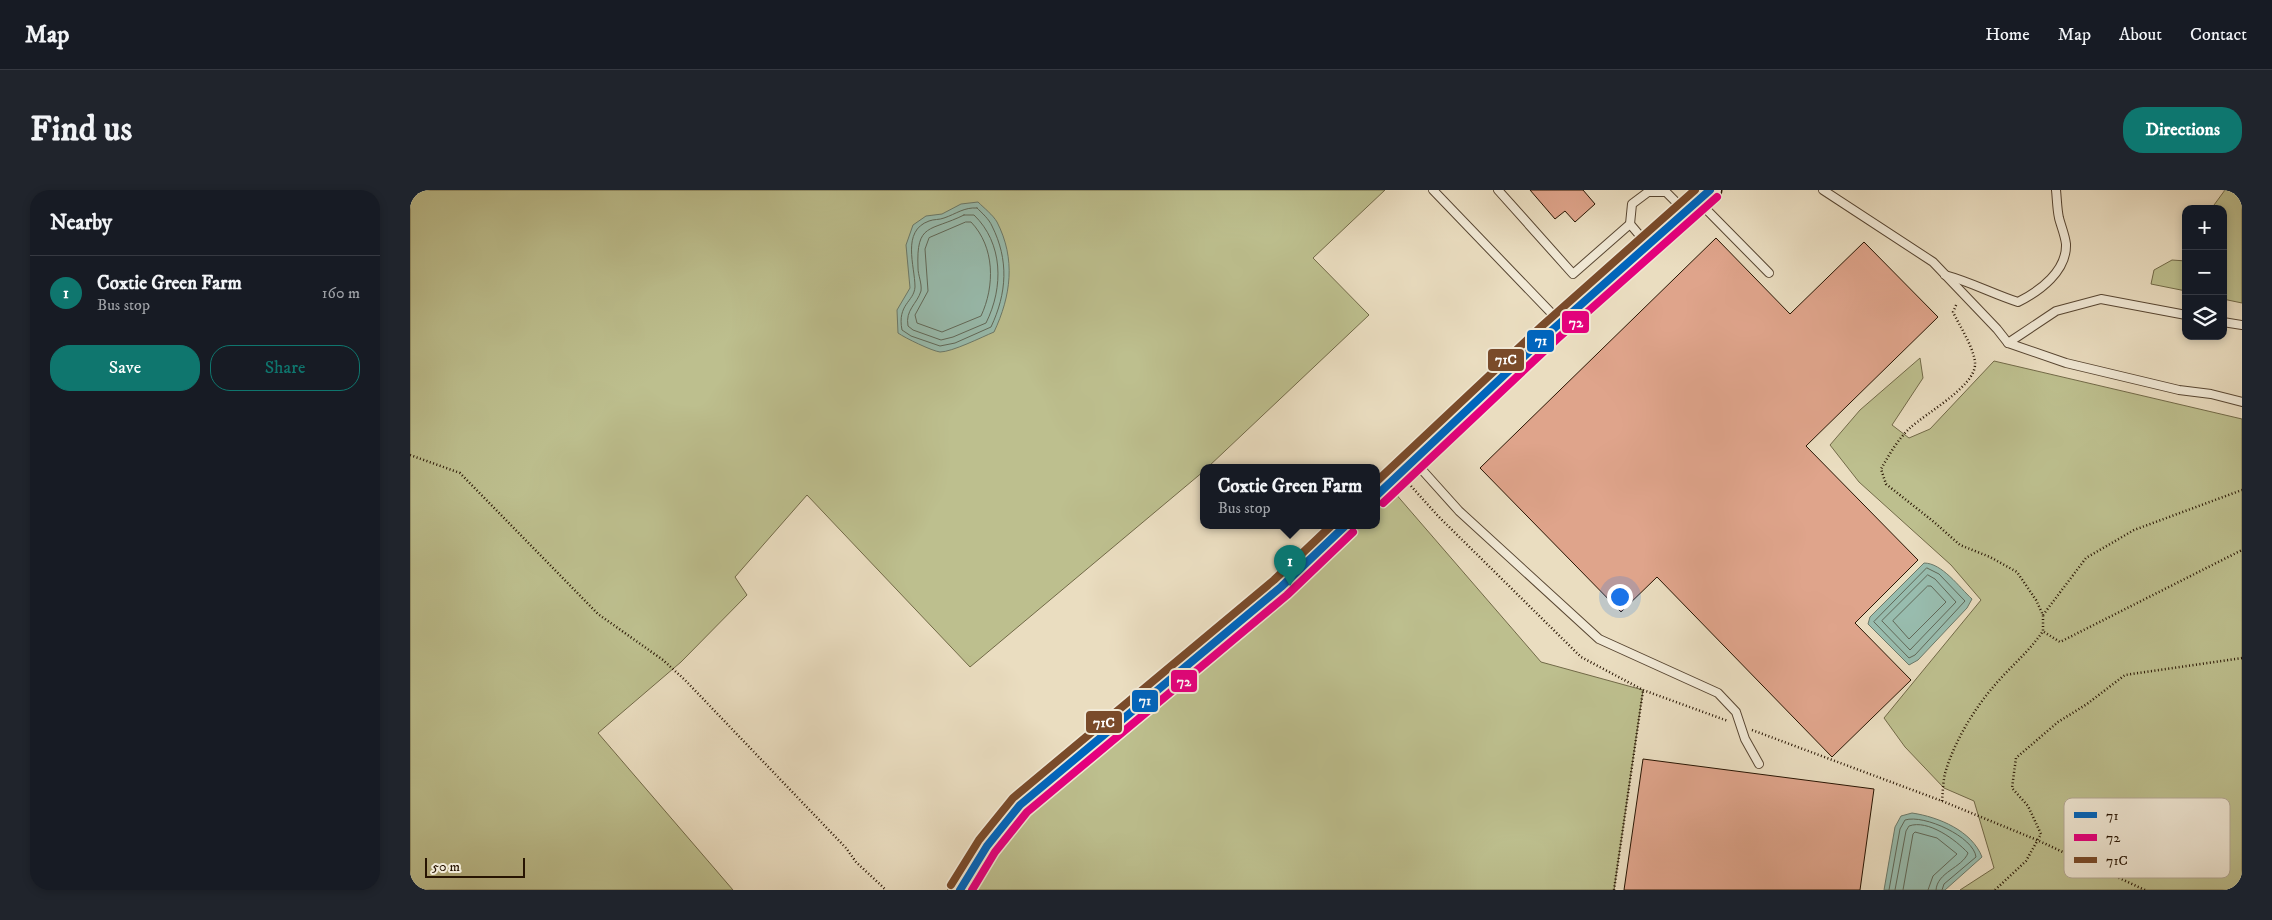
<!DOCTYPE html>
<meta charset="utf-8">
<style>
body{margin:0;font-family:"IM FELL DW Pica",serif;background:#20242c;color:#f1f3f6}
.controls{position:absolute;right:15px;top:15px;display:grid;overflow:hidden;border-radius:10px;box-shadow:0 2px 8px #0003}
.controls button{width:45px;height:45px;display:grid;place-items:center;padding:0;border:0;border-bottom:1px solid #363941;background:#171b24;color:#f1f3f6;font:25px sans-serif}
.scale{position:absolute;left:15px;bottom:12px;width:100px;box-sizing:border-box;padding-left:5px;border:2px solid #271402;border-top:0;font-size:14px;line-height:18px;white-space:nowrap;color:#271402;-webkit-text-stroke:4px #f1e9d6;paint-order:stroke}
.you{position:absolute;left:1209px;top:406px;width:18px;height:18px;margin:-12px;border:4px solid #fff;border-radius:50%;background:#1a73e8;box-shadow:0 0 0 8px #1a73e833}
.badge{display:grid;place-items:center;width:32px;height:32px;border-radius:50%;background:#0f766e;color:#fff;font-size:16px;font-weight:700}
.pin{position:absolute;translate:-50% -41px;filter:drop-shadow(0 1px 2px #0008)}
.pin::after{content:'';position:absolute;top:26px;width:18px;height:15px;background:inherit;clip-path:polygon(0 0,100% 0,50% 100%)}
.popup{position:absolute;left:790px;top:274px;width:180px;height:65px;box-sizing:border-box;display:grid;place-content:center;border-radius:10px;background:#171b24;filter:drop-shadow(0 1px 4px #0005);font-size:16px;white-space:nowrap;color:#9ea1a6}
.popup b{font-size:19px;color:#f1f3f6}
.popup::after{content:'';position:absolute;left:50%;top:100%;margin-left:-10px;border:10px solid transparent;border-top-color:#171b24}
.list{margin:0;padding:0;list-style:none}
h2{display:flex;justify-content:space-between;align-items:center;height:65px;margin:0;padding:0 20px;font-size:21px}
h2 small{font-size:16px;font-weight:400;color:#9ea1a6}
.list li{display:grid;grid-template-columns:32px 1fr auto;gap:15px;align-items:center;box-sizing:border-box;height:75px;padding:0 20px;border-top:1px solid #363941}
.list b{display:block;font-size:19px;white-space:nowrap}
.list p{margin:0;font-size:16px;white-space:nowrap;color:#9ea1a6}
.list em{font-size:16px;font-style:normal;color:#9ea1a6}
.actions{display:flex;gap:10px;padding:15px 20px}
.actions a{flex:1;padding:11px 0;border:1px solid #0f766e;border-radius:20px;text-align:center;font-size:18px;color:#0f766e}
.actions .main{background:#0f766e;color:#fff}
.icon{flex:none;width:28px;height:28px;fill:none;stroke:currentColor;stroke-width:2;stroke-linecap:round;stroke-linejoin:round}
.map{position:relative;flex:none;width:1832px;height:700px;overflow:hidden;border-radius:20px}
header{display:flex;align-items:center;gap:30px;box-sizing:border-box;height:70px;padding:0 25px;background:#171b24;border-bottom:1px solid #363941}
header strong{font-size:24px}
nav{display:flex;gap:28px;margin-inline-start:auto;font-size:18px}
.intro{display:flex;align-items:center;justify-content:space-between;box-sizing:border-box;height:120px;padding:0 30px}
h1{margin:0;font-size:35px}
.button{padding:12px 22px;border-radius:20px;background:#0f766e;color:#fff;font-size:18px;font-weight:700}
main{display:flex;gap:30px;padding:0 30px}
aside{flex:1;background:#171b24;border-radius:20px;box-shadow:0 2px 8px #0003}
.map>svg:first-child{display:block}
</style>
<header>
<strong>Map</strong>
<nav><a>Home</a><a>Map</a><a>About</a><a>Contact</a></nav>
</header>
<div class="intro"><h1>Find us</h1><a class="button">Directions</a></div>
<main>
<aside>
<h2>Nearby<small></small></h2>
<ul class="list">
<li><span class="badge">1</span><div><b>Coxtie Green Farm</b><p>Bus stop</p></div><em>160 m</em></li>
</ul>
<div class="actions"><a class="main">Save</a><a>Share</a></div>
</aside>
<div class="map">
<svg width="1832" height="700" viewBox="0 0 1832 700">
<rect width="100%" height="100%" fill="#eaddc0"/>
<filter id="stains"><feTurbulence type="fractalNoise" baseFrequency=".004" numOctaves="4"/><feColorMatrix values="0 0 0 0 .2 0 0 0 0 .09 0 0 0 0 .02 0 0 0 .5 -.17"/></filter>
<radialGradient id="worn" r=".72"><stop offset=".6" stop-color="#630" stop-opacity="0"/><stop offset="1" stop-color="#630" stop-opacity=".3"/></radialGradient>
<g fill="#bdbf8e" stroke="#726a48">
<polygon points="0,0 975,0 903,68 959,125 798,277 794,277 794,281 560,477 397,305 325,387 337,405 271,472 188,543 323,700 0,700"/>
<polygon points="1815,0 1832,0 1832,113 1813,109 1813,19 1805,19 1804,15"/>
<polygon points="1762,70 1776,71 1776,101 1741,94 1744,80"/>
<polygon points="1510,168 1513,188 1482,235 1499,248 1520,239 1584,171 1832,229 1832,700 1550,700 1584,678 1564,611 1534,598 1495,557 1474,528 1571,410 1541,375 1449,292 1420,255 1450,220"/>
<polygon points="978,295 1131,472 1233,500 1204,700 550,700 577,656 936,335 966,335 966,306"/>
</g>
<g fill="#98bcae" stroke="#6b7969">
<path d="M568,12C574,18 583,25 587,32C606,69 601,106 584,142C572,147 542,162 530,162C522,161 495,148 488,143L487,120L500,98L496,55L503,35L516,26L532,24L551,14Z"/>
<path d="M1514,373C1532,373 1549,397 1562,409L1557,418L1508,470L1499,475L1458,434L1460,427Z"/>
<path d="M1502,623C1529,627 1562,641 1572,667L1535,700H1474L1485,637L1491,626Z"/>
</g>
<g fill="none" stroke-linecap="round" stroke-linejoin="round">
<g stroke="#606858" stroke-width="1">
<path d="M567,18C572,23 579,29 582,36C599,70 597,103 581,137L545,153L530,156L501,146L492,140C487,114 504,112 505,97C505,76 491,41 519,31C524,29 529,30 534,28C546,24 554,17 567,18Z"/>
<path d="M554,25H564C593,53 594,97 576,133L543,147L531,150L503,140L498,136C495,120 507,114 511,101C512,93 508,85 508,78C506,32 520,42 554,25Z"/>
<path d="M556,32H561C585,57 585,96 571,126L532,142L507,133L505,125L518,101L515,59L519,48Z"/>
<polygon points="1517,378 1529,384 1555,411 1505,465 1499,468 1464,432"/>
<polygon points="1518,385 1525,389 1546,412 1500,460 1472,431"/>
<polygon points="1518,396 1521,396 1536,412 1499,449 1483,431"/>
<path d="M1479,700L1490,639L1495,630C1514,624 1564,647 1566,667L1534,694L1532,700"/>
<path d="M1485,700L1496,641L1499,636C1518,629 1546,650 1558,663C1552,678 1527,682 1526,700"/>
<polyline points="1493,700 1503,644 1505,642 1527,648 1547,664 1523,686 1518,700"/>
</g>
</g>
<g fill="#dfa48b" stroke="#271402">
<polygon points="1120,0 1173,0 1185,14 1165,32 1155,21 1145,29"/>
<polygon points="1306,48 1380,124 1454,52 1528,127 1396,256 1508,370 1445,433 1501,490 1422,567 1247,387 1211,422 1070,278"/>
<polygon points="1233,569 1464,599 1450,700 1214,700"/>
</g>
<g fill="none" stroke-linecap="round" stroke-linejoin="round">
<defs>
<g id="lane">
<polyline points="1023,0 1149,131"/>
<polyline points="1088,0 1163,84 1220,34 1237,54"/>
<polyline points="1413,0 1523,72 1587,139 1598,153 1656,173 1769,200 1801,204 1832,212"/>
<polyline points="1289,12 1359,83"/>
<polyline points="1220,34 1222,14 1238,2 1256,2 1275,21"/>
<path d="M1535,85C1561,92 1583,104 1608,112C1630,101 1657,81 1656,54C1655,45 1651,36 1649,28C1647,19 1647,9 1646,0"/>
<polyline points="1813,132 1832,135"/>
<polyline points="1598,153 1646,121 1691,109 1776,125"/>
<polyline points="1005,272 1049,321 1189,449 1308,503 1326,522 1335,549 1349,574"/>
</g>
<g id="secondary">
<polyline points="966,306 1140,142 1300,0"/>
<polyline points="550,700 577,656 610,615 871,397 936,335"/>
</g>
</defs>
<use href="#lane" stroke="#584632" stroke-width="10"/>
<use href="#secondary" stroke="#271402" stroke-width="25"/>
<g stroke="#271402" stroke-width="2.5" stroke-dasharray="1 2.5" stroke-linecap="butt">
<polyline points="0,265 50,283 188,424 253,470 275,490 436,658 446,672 476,700"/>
<polyline points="1001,296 1028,326 1171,467 1233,500 1318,531"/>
<polyline points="1633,425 1676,368 1724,340 1832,300"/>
<polyline points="1634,442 1650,452 1832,360"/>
<polyline points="1342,540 1532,611 1627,650 1735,700"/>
<path d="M1532,611C1533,601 1533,589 1536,580C1545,551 1564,519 1584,496C1600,477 1619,462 1633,441V425L1626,410L1607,382L1580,367L1550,355L1524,332L1476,294L1471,279C1479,265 1488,249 1500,238C1516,223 1564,197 1565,175C1566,161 1549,135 1543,122L1547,113"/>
<polyline points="1204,700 1233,501"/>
<polyline points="1585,700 1616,671 1631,644 1618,616 1602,598 1606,568 1648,532 1677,514 1715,485 1832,468"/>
</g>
<use href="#lane" stroke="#f1e9d6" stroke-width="8"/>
<use href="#secondary" stroke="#f1e9d6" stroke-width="22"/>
<defs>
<g id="bus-1">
<polyline points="966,306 1140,142 1300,0"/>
<polyline points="550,700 577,656 610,615 871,397 936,335"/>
</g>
<g id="bus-2">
<polyline points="973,313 1147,149 1307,7"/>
<polyline points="562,700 585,662 617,622 877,405 943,342"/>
</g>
<g id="bus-3">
<polyline points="966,292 1133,135 1285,0"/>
<polyline points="541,695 569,650 603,608 864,390 922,335"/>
</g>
</defs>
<use href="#bus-1" stroke="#f1e9d6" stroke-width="11"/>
<use href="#bus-2" stroke="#f1e9d6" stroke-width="11"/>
<use href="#bus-3" stroke="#f1e9d6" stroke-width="11"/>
<use href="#bus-1" stroke="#0065bd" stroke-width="8"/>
<use href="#bus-2" stroke="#e5007d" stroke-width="8"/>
<use href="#bus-3" stroke="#7a4b2a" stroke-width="8"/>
</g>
<rect x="1654" y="608" width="166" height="80" rx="8" fill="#f1e9d6" stroke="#b4a996" stroke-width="1"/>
<rect x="1664" y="622" width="23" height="6" fill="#0065bd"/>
<rect x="1664" y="644" width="23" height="7" fill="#e5007d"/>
<rect x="1664" y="667" width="23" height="6" fill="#7a4b2a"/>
<g font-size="14" fill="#271402">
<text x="1696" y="630">71</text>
<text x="1696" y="652">72</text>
<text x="1696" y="675">71C</text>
</g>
<g stroke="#f1e9d6" stroke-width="2">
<rect x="1151" y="120" width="29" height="24" rx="5" fill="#e5007d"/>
<rect x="1116" y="139" width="29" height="24" rx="5" fill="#0065bd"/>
<rect x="1077" y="158" width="38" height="24" rx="5" fill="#7a4b2a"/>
<rect x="760" y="479" width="28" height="24" rx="5" fill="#e5007d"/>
<rect x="721" y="499" width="28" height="24" rx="5" fill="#0065bd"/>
<rect x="675" y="520" width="38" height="24" rx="5" fill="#7a4b2a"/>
</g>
<g font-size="14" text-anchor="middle" font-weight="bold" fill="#fff">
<text x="1166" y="137">72</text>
<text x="1131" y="155">71</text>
<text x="1096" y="174">71C</text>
<text x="774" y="496">72</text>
<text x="735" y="515">71</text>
<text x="694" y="537">71C</text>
</g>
<rect width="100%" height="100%" filter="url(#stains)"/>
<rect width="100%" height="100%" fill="url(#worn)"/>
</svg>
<div class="controls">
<button>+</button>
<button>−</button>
<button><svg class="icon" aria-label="layers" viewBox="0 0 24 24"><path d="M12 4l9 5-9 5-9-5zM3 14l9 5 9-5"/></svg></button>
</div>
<div class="scale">50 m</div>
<div class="you"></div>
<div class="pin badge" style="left:880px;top:396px">1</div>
<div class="popup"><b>Coxtie Green Farm</b>Bus stop</div>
</div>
</main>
